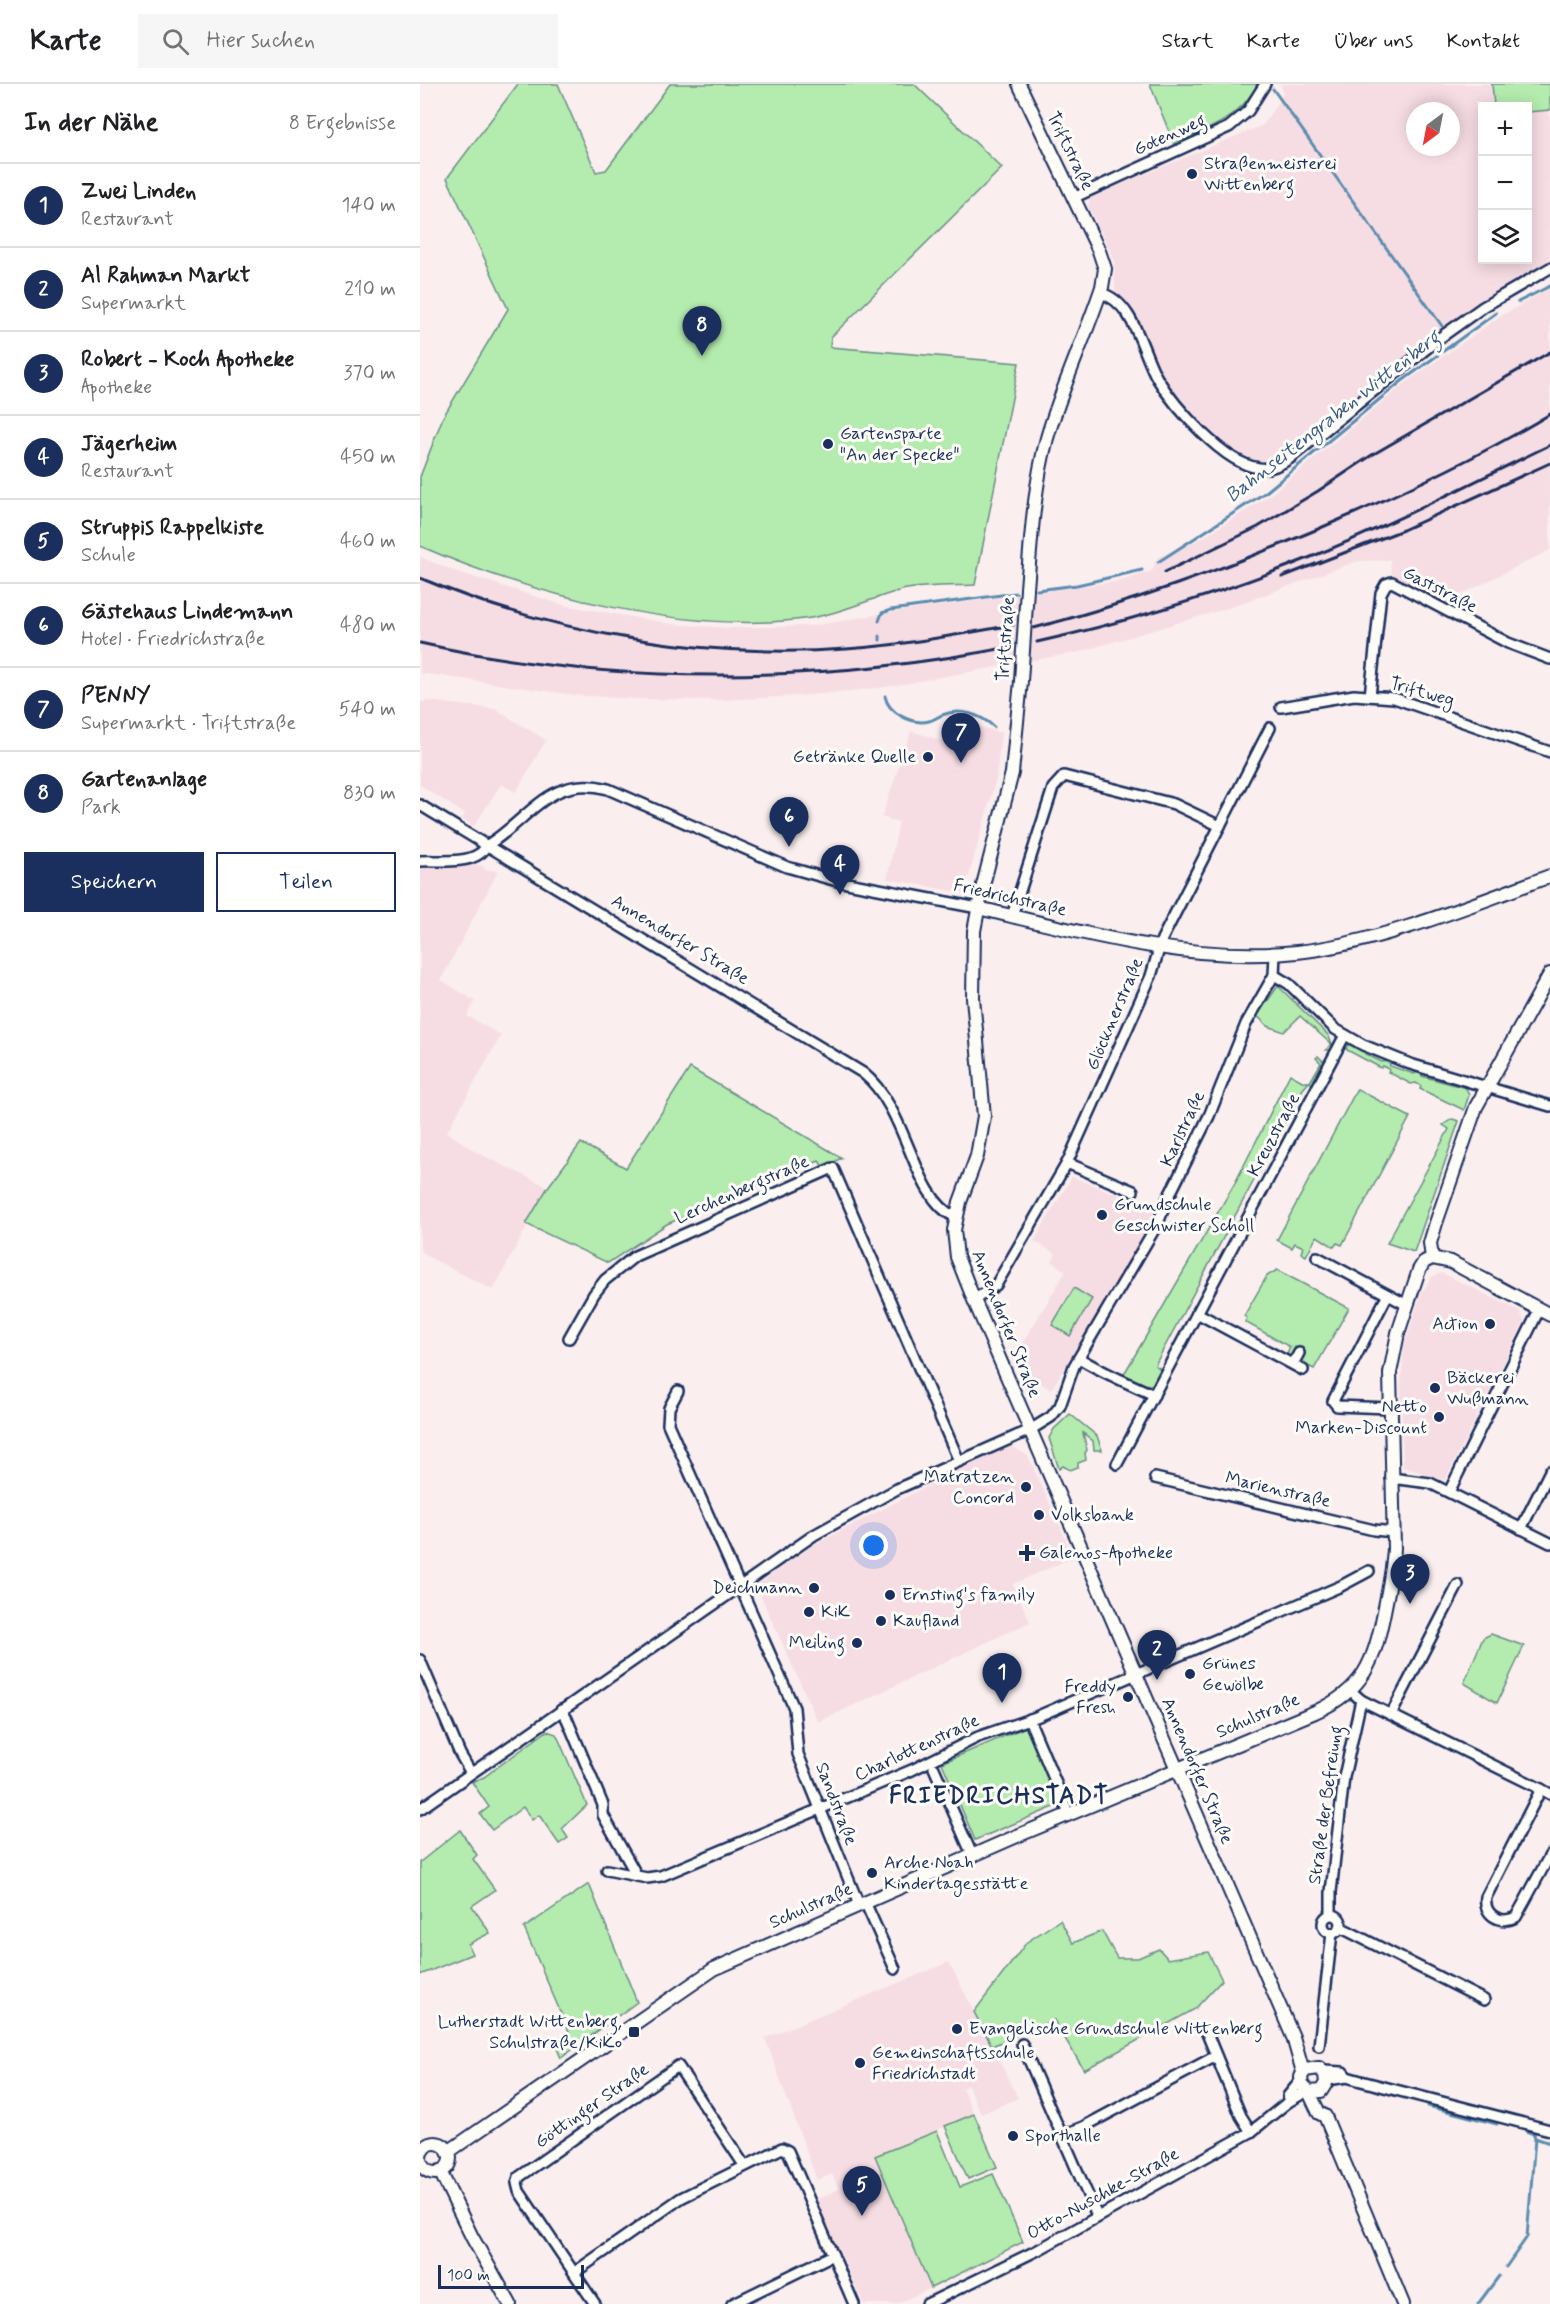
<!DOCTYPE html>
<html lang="de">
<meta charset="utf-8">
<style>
body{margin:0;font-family:Mynerve,sans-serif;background:#f6f6f6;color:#202124}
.controls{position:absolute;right:18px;top:18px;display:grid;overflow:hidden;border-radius:0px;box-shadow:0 3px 15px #0003}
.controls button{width:54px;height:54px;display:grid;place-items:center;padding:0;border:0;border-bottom:2px solid #e0e0e0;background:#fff;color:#202124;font:30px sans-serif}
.compass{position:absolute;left:986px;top:18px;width:54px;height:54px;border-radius:50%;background:#fff;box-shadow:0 3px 15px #0003;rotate:212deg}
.scale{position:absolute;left:18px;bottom:15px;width:146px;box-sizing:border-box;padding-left:6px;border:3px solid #1b2f5e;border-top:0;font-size:16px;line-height:21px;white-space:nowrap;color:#1b2f5e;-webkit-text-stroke:4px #fdfcf7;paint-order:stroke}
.you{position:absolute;left:454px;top:1462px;width:21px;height:21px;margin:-15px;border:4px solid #fff;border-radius:50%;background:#1a73e8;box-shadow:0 0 0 9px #1a73e833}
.badge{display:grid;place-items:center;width:39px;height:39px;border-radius:50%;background:#1b2f5e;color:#fff;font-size:20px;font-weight:700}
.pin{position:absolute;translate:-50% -50px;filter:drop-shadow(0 2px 3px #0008)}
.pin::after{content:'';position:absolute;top:32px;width:21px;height:18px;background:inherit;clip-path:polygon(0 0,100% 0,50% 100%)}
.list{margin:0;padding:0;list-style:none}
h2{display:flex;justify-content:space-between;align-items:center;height:78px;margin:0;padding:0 24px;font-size:26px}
h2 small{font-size:20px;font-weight:400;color:#757577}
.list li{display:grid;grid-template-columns:39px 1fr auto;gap:18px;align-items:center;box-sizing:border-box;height:84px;padding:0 24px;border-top:2px solid #e0e0e0}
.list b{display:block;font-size:22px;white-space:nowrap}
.list p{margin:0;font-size:20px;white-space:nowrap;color:#757577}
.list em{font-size:20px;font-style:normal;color:#757577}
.actions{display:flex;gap:12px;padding:18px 24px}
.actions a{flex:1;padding:14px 0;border:2px solid #1b2f5e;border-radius:0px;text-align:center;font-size:21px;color:#1b2f5e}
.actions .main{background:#1b2f5e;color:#fff}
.icon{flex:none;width:33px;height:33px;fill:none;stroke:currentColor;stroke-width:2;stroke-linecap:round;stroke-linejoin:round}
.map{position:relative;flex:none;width:1130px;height:2220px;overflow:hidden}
header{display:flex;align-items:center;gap:36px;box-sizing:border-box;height:84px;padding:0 30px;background:#fff;border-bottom:2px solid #e0e0e0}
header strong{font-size:28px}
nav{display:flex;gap:33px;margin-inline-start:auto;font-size:21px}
.search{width:420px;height:54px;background:#f6f6f6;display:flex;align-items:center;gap:15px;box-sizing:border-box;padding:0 21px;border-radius:0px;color:#757577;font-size:22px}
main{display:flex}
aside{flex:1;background:#fff}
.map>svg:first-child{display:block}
</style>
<header>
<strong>Karte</strong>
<div class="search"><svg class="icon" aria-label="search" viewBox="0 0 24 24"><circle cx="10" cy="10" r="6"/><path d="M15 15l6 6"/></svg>Hier suchen</div>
<nav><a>Start</a><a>Karte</a><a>Über uns</a><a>Kontakt</a></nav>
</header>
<main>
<aside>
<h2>In der Nähe<small>8 Ergebnisse</small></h2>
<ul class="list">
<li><span class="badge">1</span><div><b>Zwei Linden</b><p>Restaurant</p></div><em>140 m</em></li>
<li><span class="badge">2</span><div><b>Al Rahman Markt</b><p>Supermarkt</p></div><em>210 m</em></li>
<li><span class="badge">3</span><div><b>Robert - Koch Apotheke</b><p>Apotheke</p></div><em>370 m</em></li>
<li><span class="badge">4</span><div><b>Jägerheim</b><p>Restaurant</p></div><em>450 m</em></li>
<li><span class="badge">5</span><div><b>Struppis Rappelkiste</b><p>Schule</p></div><em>460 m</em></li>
<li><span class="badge">6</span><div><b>Gästehaus Lindemann</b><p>Hotel · Friedrichstraße</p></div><em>480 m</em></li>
<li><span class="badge">7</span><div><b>PENNY</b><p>Supermarkt · Triftstraße</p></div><em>540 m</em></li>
<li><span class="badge">8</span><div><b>Gartenanlage</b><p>Park</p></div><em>830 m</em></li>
</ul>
<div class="actions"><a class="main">Speichern</a><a>Teilen</a></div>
</aside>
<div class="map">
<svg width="1130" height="2220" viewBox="0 0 1130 2220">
<rect width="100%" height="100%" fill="#faeeee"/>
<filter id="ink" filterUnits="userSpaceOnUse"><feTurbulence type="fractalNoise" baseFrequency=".0167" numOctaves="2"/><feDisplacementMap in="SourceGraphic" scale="12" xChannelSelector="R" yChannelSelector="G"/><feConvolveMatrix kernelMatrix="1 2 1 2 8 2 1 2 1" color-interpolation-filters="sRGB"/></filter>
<g filter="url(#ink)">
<g fill="#f6dde3" fill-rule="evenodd">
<path d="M861,0H1072L1074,22H1062V176H1108V28L1130,26V178L1057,219L1011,253L858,378L835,381L813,371L784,343L749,304L716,235L695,207L694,175L668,122L670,113L843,41L863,10ZM995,27H1031V63H995Z"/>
<polygon points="1130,204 1130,466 1020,521 972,493 970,476 938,477 808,524 659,568 466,603 390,611 303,616 219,615 155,611 0,589 0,473 34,487 143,521 252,540 307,544 392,542 467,529 701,497 732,487 737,474 781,455 850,411 984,300 1079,233"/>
<polygon points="8,617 75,625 126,656 96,708 81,700 54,742 42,735 45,730 0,701 0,618"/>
<polygon points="530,634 581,649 576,695 544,809 467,795 479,738 462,733 491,647 522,657"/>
<polygon points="61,781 66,786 78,787 21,896 55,917 47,932 81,951 27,1048 56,1068 128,1103 73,1206 7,1172 0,1165 0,783"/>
<polygon points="652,1093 732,1124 735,1134 631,1306 594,1282 592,1277 646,1187 632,1178 636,1170 614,1157"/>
<polygon points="1022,1189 1100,1227 1104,1238 1025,1396 983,1383 981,1303 984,1261 1002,1208 1013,1192"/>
<polygon points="591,1362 608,1372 654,1473 593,1500 610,1538 398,1638 336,1501 390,1463 532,1389"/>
<polygon points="529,1878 598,2014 561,2030 548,2001 542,2004 554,2030 456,2072 511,2204 477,2220 444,2220 396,2116 419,2105 412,2090 397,2096 345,1954"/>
</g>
<g fill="#b4ebae" stroke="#688d86" stroke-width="1.5">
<path d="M98,0H138L176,88L186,86L250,0H494L582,84L411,253L410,263L599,279L555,501C532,502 506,501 482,506C451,514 423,529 391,534C269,552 112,511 0,462V393L23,333L88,225L27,94Z"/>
<path d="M730,0H838C819,35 789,45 754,60Z"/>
<polygon points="1072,0 1130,0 1130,26 1108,28 1108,22 1074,22"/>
<polygon points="858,902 908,951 913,962 911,966 906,966 911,960 880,932 864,948 848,942 837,932"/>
<polygon points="930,961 944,966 945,970 962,978 969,977 970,982 994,990 999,987 1002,992 1046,1004 1049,1011 1044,1026 1000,1005 1001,1002 996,999 991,1000 968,988 969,985 963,982 961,984 927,966 926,962"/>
<polygon points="898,972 905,979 893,1001 889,998 883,1005 735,1281 742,1286 734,1300 725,1302 704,1290 815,1099 870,990 884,998 890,998 901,979 896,974"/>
<polygon points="270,984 422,1074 403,1083 399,1077 247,1140 188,1179 106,1140 128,1103 161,1059 206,1084"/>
<polygon points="937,1005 990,1033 922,1161 917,1159 914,1163 897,1152 886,1172 881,1169 883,1163 875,1159 872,1164 857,1156"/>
<polygon points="1032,1035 1039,1037 994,1168 967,1159 1029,1045 1023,1041"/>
<polygon points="857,1186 929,1224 894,1285 884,1280 883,1268 875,1263 870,1272 867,1270 870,1263 825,1238 827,1234 824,1232 847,1192"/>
<polygon points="654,1204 672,1215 650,1252 632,1241"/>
<polygon points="650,1330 677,1352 682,1366 674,1366 673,1357 663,1349 667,1366 665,1369 666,1376 658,1379 658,1383 650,1386 643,1382 639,1385 629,1354 634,1345"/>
<polygon points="1071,1550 1104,1562 1077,1619 1044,1599 1063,1554"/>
<polygon points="608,1642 641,1720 555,1756 522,1679"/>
<polygon points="127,1647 136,1650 139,1656 167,1721 142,1745 148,1754 139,1760 119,1731 112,1736 103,1723 72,1746 60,1730 69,1723 52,1698 64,1693"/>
<polygon points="40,1746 57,1771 53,1775 75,1806 52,1822 70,1849 48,1860 52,1870 0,1891 0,1778"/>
<polygon points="169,1800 217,1918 141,1974 134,1957 150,1950 104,1844"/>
<polygon points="640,1836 653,1859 682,1847 697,1874 718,1874 739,1865 748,1875 788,1868 802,1896 775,1925 664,1986 634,1936 572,1962 554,1928 607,1858"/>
<polygon points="554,2030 577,2083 548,2095 525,2042"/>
<polygon points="517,2047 540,2103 573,2090 603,2158 511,2204 455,2072"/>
</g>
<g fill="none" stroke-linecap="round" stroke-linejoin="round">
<g stroke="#5b8cb0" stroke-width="3">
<polyline points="853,5 1022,242"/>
<polyline points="1098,218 1130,202"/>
<polyline points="738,478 846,408 982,297 1076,229"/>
<polyline points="617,506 657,501 722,486"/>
<polyline points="459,537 462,529 471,526 596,509"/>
<polyline points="460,556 460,552"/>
<path d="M465,612C468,629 492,641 509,637C514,636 517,633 522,631C540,624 560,630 574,643"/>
<polyline points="1008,2022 1077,2040"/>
<polyline points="1106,2047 1114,2050 1115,2054"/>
<polyline points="1086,2183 1107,2153 1115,2054 1130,2059"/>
<polyline points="1058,2220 1079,2192"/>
</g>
<defs>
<g id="street">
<polyline points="653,114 809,43 828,27 845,0"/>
<path d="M680,209C714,217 722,268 737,294C754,322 804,380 839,384C849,386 860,381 869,375L1021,253L1063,223L1130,184"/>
<polyline points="950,612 961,509 966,500 972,498 1088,559 1130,575"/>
<polyline points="861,623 934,611 974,614 1130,668"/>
<path d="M0,721L443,989C489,1026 492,1113 535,1133"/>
<path d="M0,777C17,776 45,780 59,770C63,768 65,763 69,760C110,734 132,689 188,705L367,783L417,797L558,824"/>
<polyline points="592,832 633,704 644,692 754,720 800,742"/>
<polyline points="854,891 869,900 915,945 943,961 990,980 1130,1022"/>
<polyline points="647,1079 713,1107"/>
<polyline points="897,1173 987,1221"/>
<polyline points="967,1212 913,1317 917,1322 969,1324"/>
<polyline points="554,1216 576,1201 647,1079 731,892 742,855 850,644"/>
<polyline points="777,1229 883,1286"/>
<polyline points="149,1254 174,1210 185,1196 215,1172 413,1084 539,1377"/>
<path d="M659,1274C683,1289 708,1299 734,1311"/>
<polyline points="873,1280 879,1269"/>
<polyline points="258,1307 249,1324 248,1340 370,1615 374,1624 378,1670 439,1821"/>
<polyline points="697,1380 925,951"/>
<polyline points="735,1394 954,1446 974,1448"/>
<polyline points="971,1394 1010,1399 1130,1459"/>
<polyline points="1029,1408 1119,1226"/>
<polyline points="1101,1445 1130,1387"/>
<polyline points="0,1576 40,1670 51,1689"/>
<polyline points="930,1606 941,1616 1121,1705"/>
<polyline points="141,1626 147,1635 183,1721 183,1731 217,1792"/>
<polyline points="972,1629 1038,1501"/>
<polyline points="609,1635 646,1723"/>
<polyline points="514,1684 553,1773"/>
<path d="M1130,1710L1121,1705L1066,1813C1063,1831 1081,1841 1096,1833L1130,1771"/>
<polyline points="0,1725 394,1451 477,1405 610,1346 631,1333 640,1322 654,1282 738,1139 747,1116 789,1032 826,940 854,891 855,870"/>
<polyline points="187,1786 227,1794 241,1792 492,1686 558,1653 616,1633 921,1502 949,1487"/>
<polyline points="445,1818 475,1885"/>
<polyline points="911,1831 911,1808 924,1693 941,1616"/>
<circle cx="912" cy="1840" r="9"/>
<polyline points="920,1843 1064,1916"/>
<polyline points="786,1947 821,2032 831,2048"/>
<polyline points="602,1960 677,2132"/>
<polyline points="899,1962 912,1849"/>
<polyline points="903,1987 923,1988 927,1993 941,1997 1130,2046"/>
<polyline points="907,1996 927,1993"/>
<polyline points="868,2018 868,2012 881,1996"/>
<polyline points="640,2052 663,2043 796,1972"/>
<polyline points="0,2083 3,2082"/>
<polyline points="155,2188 261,2114 362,2064 368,2067 434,2220"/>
<polyline points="175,2220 99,2107 97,2099 99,2093 258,1982 324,2081"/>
<polyline points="312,2220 413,2171"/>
<polyline points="507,2220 618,2166 831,2048 868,2018 887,2007"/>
</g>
<g id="secondary">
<path d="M599,0L679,167L685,185L682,203C665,254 642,302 627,354C614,403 611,454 607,505"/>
<polyline points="601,597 592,689 562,805 554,847 553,914 564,1032 557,1072 540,1118 534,1146 537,1173 554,1216 873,1953 883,1988"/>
<path d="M558,824C663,849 768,879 877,868C956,860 1054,820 1130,792"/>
<polyline points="1012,1174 1010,1159 1016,1139 1056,1023 1130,890"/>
<polyline points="1012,1174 1031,1178 1130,1231"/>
<polyline points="889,2008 901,2007 906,1999 905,1990 899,1984 885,1986 881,1993 882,2001 889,2008 899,2029 905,2032 983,2220"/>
<circle cx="15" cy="2074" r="15"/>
<path d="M28,2068L294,1885L597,1752L895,1628C944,1606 954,1578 964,1528C968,1507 973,1486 974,1464L970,1289L978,1249L999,1186L1004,1178L1012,1174"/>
<polyline points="20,2087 52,2153 90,2220"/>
</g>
</defs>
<use href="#street" stroke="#1b2f5e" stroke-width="14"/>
<use href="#secondary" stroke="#1b2f5e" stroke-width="16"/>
<use href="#street" stroke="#fdfcf7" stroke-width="9"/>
<use href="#secondary" stroke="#fdfcf7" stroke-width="12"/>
<g stroke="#1b2f5e" stroke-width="3">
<polyline points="745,488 838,443 898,407 952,371 1130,268"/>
<polyline points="862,493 983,446 1130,379"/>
<path d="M0,494C132,550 284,575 426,565C483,561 537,551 593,541"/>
<path d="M614,544C714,518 803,485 898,445C978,411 1056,375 1130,330"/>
<path d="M617,558C711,537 802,509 891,473C972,440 1051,399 1130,361"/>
<path d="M0,559C192,602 398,600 590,563"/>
</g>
<defs>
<polyline id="secondary-bridge" points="601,597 607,505"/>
</defs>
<use href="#secondary-bridge" stroke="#1b2f5e" stroke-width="16" stroke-linecap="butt"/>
<use href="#secondary-bridge" stroke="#fdfcf7" stroke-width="12"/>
</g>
</g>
<g fill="#1b2f5e" stroke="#fdfcf7" stroke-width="2">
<circle cx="772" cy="90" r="6"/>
<circle cx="408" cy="360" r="6"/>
<circle cx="508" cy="673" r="6"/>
<circle cx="682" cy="1131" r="6"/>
<circle cx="1070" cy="1240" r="6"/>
<circle cx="1015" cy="1304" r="6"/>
<circle cx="1019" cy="1333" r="6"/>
<circle cx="606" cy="1403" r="6"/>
<circle cx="619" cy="1431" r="6"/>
<path d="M604 1460h6v6h6v6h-6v6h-6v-6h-6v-6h6z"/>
<circle cx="394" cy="1504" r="6"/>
<circle cx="470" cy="1511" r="6"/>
<circle cx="389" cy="1528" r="6"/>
<circle cx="461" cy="1537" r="6"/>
<circle cx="437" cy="1559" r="6"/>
<circle cx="770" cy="1590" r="6"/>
<circle cx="708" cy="1613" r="6"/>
<circle cx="452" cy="1789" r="6"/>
<circle cx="537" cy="1945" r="6"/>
<rect x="208" y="1942" width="12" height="12" rx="3"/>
<circle cx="440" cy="1979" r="6"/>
<circle cx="593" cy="2052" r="6"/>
</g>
<g text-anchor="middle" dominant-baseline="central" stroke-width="6" stroke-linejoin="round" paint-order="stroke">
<g font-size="18" fill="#1b2f5e" stroke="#fdfcf7">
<text transform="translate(750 51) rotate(-24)">Gotenweg</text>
<text transform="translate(650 67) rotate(64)">Triftstraße</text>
<text transform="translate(1020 506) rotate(27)">Gaststraße</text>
<text transform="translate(586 555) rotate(-86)">Triftstraße</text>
<text transform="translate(1002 608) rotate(16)">Triftweg</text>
<text transform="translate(590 814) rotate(13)">Friedrichstraße</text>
<text transform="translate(260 856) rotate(31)">Annendorfer Straße</text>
<text transform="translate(695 930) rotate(-67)">Glöcknerstraße</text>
<text transform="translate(763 1045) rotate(-65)">Karlstraße</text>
<text transform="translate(854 1051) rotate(-62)">Kreuzstraße</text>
<text transform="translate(322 1106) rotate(-24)">Lerchenbergstraße</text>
<text transform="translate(586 1240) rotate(68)">Annendorfer Straße</text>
<text transform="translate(858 1406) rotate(13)">Marienstraße</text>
<text transform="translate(838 1632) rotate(-23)">Schulstraße</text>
<text transform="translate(497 1664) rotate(-25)">Charlottenstraße</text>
<text transform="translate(777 1687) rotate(67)">Annendorfer Straße</text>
<text transform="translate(416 1720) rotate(69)">Sandstraße</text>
<text transform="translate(906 1721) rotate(-82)">Straße der Befreiung</text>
<text transform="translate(391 1822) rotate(-24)">Schulstraße</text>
<text transform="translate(172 2022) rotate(-35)">Göttinger Straße</text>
<text transform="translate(683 2110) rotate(-29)">Otto-Nuschke-Straße</text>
</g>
<g font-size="18" fill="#1b2f5e" stroke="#fdfcf7" text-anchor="start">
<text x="784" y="80">Straßenmeisterei<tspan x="784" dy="21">Wittenberg</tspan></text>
<text x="420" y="350">Gartensparte<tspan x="420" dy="21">"An der Specke"</tspan></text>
<text x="496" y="673" text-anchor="end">Getränke Quelle</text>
<text x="694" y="1121">Grundschule<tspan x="694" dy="21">Geschwister Scholl</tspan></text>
<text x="1058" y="1240" text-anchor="end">Action</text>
<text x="1027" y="1294">Bäckerei<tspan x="1027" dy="21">Wußmann</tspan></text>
<text x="1007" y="1323" text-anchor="end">Netto<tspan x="1007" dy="21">Marken-Discount</tspan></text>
<text x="594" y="1393" text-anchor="end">Matratzen<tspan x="594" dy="21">Concord</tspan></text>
<text x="631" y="1431">Volksbank</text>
<text x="619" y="1469">Galenos-Apotheke</text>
<text x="382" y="1504" text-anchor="end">Deichmann</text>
<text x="482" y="1511">Ernsting's family</text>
<text x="401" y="1528">KiK</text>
<text x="473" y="1537">Kaufland</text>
<text x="425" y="1559" text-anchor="end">Meiling</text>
<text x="782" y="1580">Grünes<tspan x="782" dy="21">Gewölbe</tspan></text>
<text x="696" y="1603" text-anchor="end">Freddy<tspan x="696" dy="21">Fresh</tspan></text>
<text x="464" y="1779">Arche Noah<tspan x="464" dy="21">Kindertagesstätte</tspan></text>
<text x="202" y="1938" text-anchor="end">Lutherstadt Wittenberg,<tspan x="202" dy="21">Schulstraße/KiKo</tspan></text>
<text x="549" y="1945">Evangelische Grundschule Wittenberg</text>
<text x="452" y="1969">Gemeinschaftsschule<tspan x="452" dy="21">Friedrichstadt</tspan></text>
<text x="605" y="2052">Sporthalle</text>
</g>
<g font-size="20" font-style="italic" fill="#3b5e87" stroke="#fdfcf7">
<text transform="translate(913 333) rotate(-38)">Bahnseitengraben Wittenberg</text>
</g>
<g font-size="24" font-weight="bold" letter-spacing="1.5" fill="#1b2f5e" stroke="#fdfcf7">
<text x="579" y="1712">FRIEDRICHSTADT</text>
</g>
</g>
</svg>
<div class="controls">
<button>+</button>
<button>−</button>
<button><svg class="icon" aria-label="layers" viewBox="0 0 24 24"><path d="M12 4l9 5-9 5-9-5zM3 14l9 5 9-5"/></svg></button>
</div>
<svg class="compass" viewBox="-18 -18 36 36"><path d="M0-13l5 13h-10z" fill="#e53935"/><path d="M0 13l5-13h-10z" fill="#757577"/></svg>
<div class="scale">100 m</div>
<div class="you"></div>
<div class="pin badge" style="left:582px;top:1619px">1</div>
<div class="pin badge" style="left:737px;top:1596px">2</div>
<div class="pin badge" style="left:990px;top:1520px">3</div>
<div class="pin badge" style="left:420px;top:811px">4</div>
<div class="pin badge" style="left:442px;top:2132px">5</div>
<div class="pin badge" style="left:369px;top:763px">6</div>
<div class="pin badge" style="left:541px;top:679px">7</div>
<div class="pin badge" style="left:282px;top:272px">8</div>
</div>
</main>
